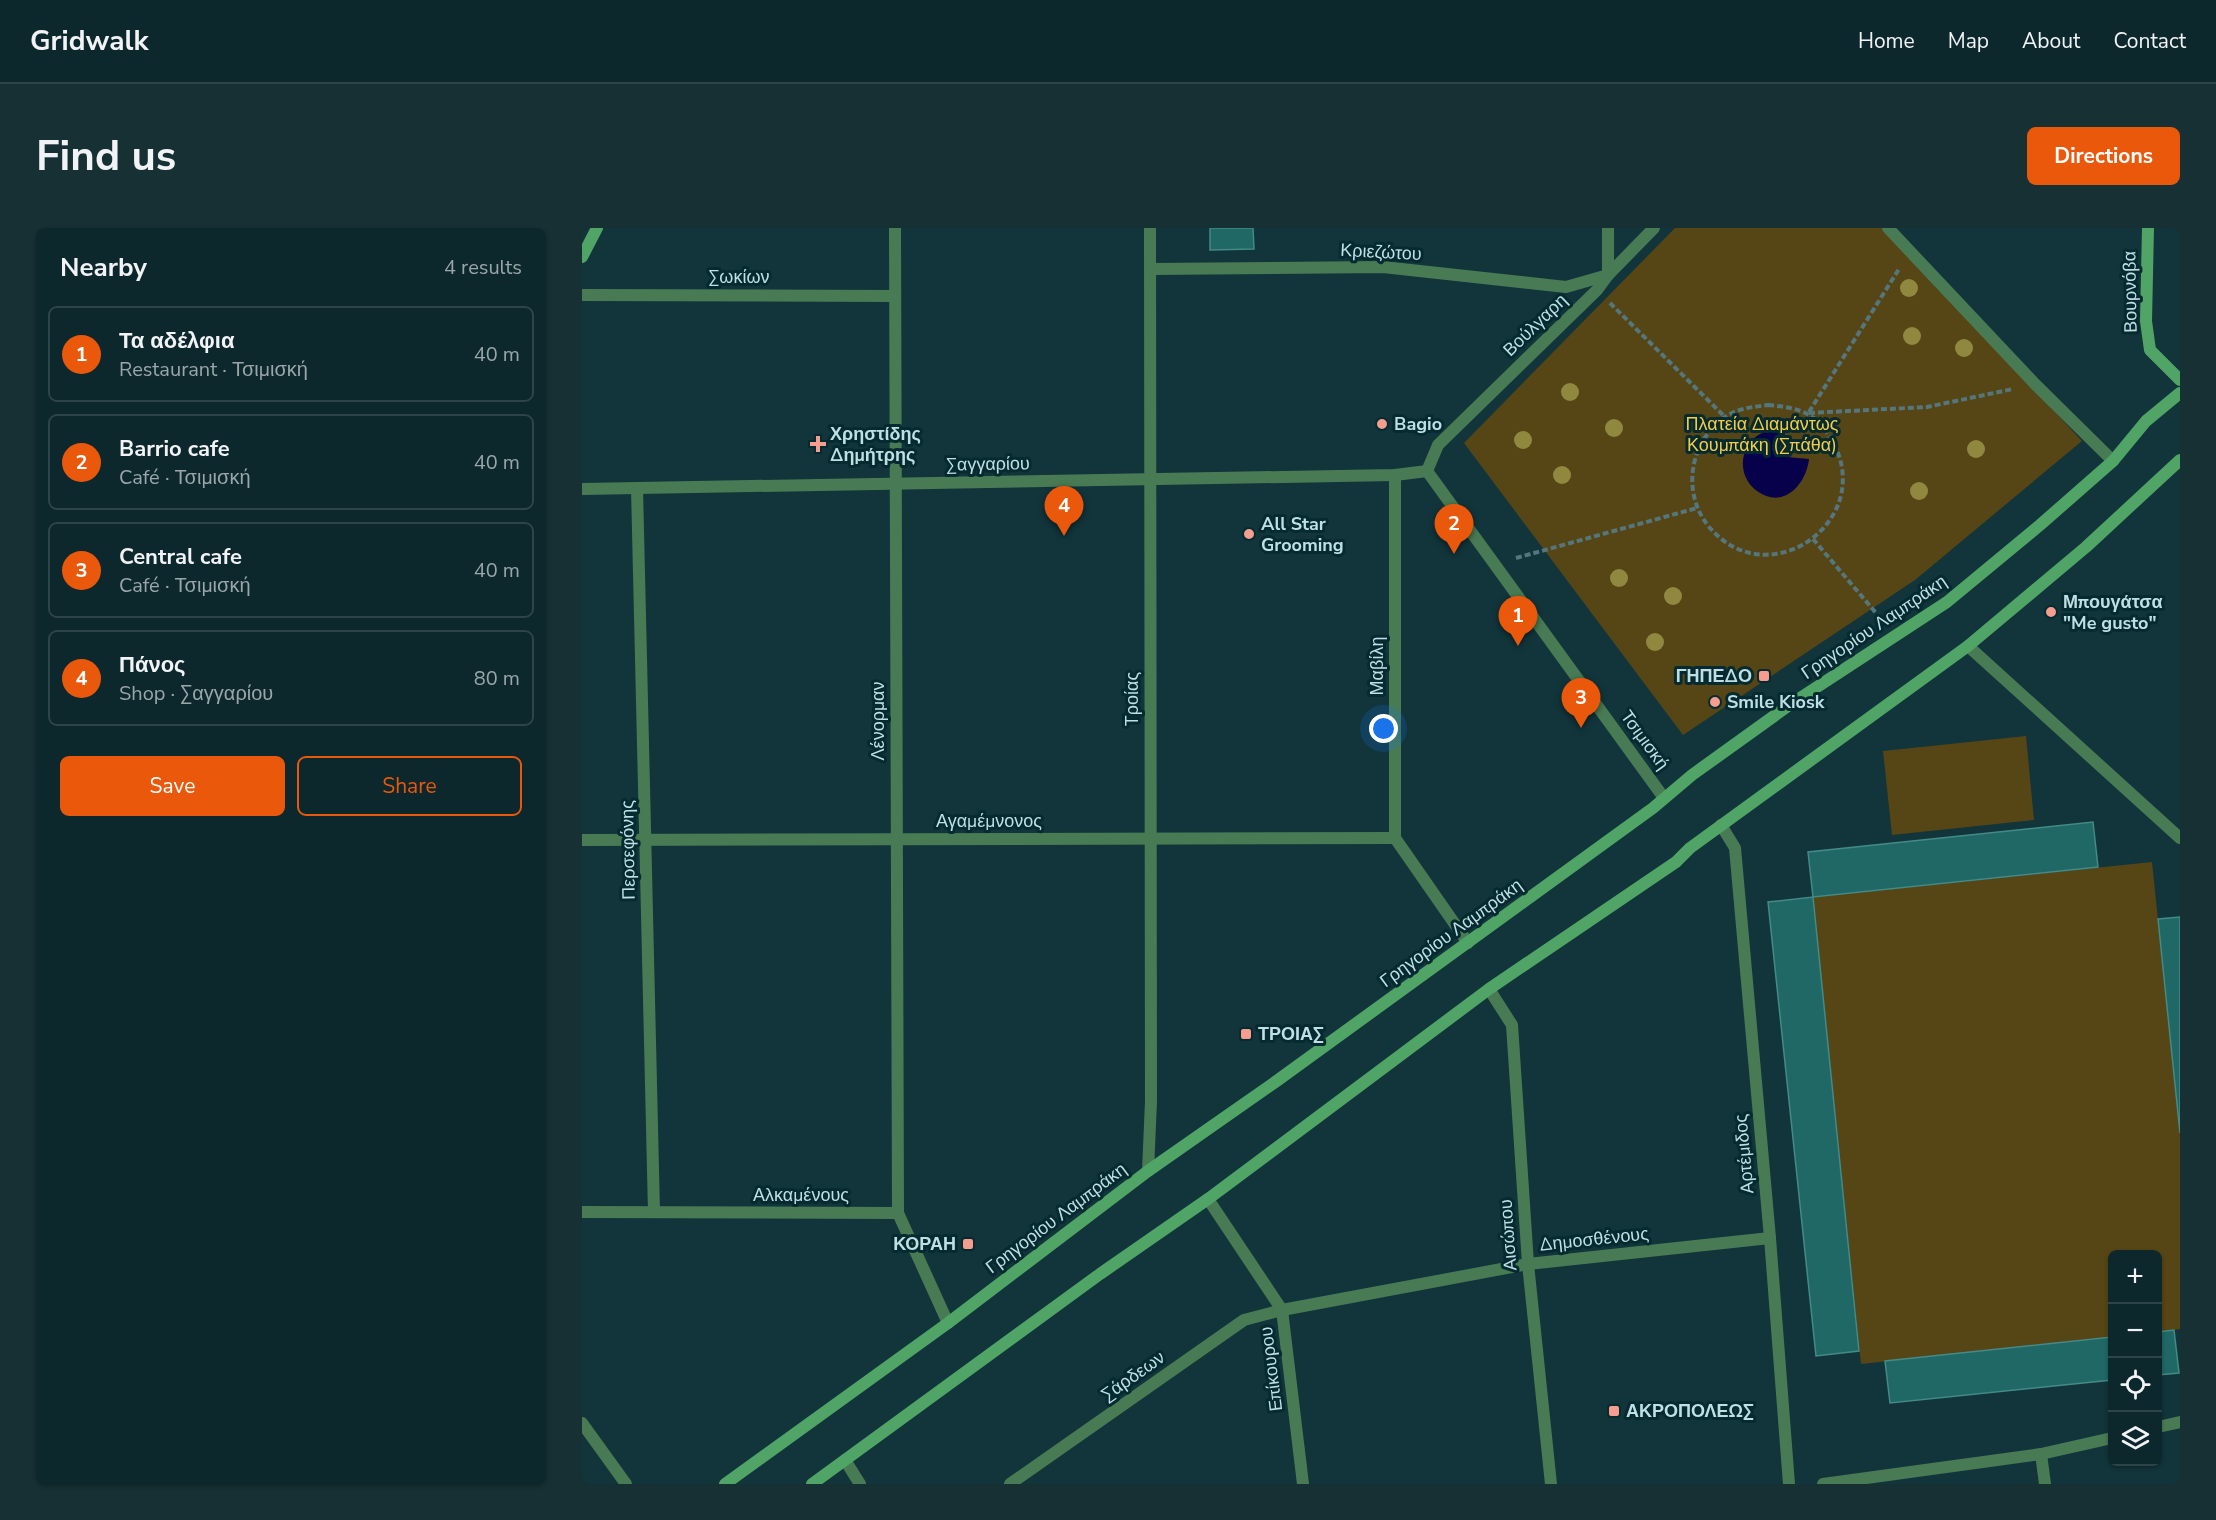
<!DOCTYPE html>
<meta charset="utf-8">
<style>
body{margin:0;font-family:"Nunito Sans",sans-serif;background:#163034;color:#f1f3f6}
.controls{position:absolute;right:18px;bottom:18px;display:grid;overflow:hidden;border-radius:9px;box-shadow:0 2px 4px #0004}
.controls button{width:54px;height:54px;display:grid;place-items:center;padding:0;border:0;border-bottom:2px solid #2d4448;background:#0d282c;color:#f1f3f6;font:30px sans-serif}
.you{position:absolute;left:802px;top:501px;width:21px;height:21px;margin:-15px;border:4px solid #fff;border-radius:50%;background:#1a73e8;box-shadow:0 0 0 9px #1a73e833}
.badge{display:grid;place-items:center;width:39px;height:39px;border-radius:50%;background:#ea580c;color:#fff;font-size:20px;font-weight:700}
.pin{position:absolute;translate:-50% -50px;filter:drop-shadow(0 2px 3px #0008)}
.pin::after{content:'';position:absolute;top:32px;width:21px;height:18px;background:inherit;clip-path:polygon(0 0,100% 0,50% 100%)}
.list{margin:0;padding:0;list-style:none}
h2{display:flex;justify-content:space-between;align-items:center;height:78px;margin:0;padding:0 24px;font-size:26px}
h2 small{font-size:20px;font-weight:400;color:#9aa6a9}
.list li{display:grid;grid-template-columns:39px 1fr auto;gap:18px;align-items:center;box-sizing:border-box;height:96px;margin:0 12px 12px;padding:0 12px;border:2px solid #2d4448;border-radius:9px}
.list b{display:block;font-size:22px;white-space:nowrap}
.list p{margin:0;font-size:20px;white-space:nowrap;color:#9aa6a9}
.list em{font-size:20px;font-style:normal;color:#9aa6a9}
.actions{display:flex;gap:12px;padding:18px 24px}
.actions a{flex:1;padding:14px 0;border:2px solid #ea580c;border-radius:9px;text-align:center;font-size:21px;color:#ea580c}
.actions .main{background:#ea580c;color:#fff}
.icon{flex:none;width:33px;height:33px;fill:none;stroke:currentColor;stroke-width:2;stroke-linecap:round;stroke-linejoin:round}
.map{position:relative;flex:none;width:1598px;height:1256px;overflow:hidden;border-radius:9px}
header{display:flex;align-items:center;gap:36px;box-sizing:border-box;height:84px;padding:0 30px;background:#0d282c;border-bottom:2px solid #2d4448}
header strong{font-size:28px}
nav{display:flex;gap:33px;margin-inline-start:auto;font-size:21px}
.intro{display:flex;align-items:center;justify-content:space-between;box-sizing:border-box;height:144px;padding:0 36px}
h1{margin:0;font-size:42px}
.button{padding:15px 27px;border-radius:9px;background:#ea580c;color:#fff;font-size:21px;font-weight:700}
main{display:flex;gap:36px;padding:0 36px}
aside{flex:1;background:#0d282c;border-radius:9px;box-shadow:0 2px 4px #0004}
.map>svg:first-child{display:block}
</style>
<header>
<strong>Gridwalk</strong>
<nav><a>Home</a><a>Map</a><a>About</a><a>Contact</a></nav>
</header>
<div class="intro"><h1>Find us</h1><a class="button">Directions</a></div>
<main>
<aside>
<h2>Nearby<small>4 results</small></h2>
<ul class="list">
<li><span class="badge">1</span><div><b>Τα αδέλφια</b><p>Restaurant · Τσιμισκή</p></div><em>40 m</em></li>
<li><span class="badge">2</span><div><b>Barrio cafe</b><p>Café · Τσιμισκή</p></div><em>40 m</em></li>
<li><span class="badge">3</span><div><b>Central cafe</b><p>Café · Τσιμισκή</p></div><em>40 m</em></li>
<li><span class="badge">4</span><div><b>Πάνος</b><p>Shop · Σαγγαρίου</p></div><em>80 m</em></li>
</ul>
<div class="actions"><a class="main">Save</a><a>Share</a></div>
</aside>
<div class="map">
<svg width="1598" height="1256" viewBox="0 0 1598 1256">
<rect width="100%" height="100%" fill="#11353b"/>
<g fill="#564515">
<polygon points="1093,0 1302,0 1500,213 1333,352 1101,507 882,215"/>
<polygon points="1444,508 1452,592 1310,607 1301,523"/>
<polygon points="1570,634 1598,905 1598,1101 1576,1104 1576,1026 1530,1026 1530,1109 1279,1136 1231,669"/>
</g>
<path fill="#07004a" d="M1193,201L1204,203L1194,228L1227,231C1224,257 1201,282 1175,263C1154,248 1157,216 1180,205C1184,203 1189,202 1193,201Z"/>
<g fill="#1f6865" stroke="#448a86" stroke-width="1.5">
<polygon points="628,0 671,0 672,21 628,22"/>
<polygon points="1511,594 1516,639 1231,669 1226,624"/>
<polygon points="1231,669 1277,1123 1234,1128 1186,674"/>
<polygon points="1598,689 1598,905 1576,691"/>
<polygon points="1592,1102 1597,1145 1576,1147 1576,1104"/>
<polygon points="1530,1109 1530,1152 1308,1175 1303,1133"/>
</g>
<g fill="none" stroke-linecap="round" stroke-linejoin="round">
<g stroke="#54767c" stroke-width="4" stroke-dasharray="6 3" stroke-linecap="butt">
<polyline points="1028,75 1143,189"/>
<path d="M1186,177C1220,180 1235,185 1252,216C1292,294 1187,367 1129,301C1099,268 1106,215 1143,189C1156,180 1171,179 1186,177Z"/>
<polyline points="1227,184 1317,41"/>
<polyline points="1227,185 1345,179 1431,161"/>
<polyline points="1231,311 1300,392"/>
<polyline points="934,330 1115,280"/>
</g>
<g stroke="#487b54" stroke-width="12">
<polyline points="313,0 316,985"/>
<polyline points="1306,0 1453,156 1531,233"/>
<polyline points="568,41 801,39 984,59 1026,47 1026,0"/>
<polyline points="0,67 313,68"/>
<polyline points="845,243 1082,570"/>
<polyline points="813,247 813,610 886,715"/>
<polyline points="55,260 72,984"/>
<polyline points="0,261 813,247 845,243 856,217 1015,62 1026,47 1072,0"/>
<polyline points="1386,418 1598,610"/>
<polyline points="1139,597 1153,620 1188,1010 1207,1256"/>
<polyline points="0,612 813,610"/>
<polyline points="907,761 930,797 946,1036 969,1256"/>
<polyline points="566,943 569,873 568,0"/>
<polyline points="626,971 700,1082 721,1256"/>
<polyline points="0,984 316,985 366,1095"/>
<polyline points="0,1195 44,1256"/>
<polyline points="1576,1199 1598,1194"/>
<polyline points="1459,1226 1463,1256"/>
<polyline points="263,1232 278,1256"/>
<polyline points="428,1256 662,1092 700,1082 946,1036 1188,1010"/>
<polyline points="1241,1256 1459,1226 1530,1210"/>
</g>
<g stroke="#50a566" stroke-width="12">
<polyline points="1566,0 1564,93 1568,122 1598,152"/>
<polyline points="0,29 15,0"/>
<polyline points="143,1256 366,1095 566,943 696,852 1071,580 1110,547 1206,478 1365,374 1458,297 1531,233 1564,193 1598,165"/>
<polyline points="230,1256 518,1046 626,971 907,761 1094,634 1108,620 1386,418 1504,319 1598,232"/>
</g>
</g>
<g fill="#90883f">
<circle cx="1327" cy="60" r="9"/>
<circle cx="1330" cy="108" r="9"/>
<circle cx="1382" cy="120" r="9"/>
<circle cx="988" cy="164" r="9"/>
<circle cx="1032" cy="200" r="9"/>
<circle cx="941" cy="212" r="9"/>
<circle cx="1394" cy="221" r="9"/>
<circle cx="980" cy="247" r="9"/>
<circle cx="1337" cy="263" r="9"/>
<circle cx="1037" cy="350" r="9"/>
<circle cx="1091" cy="368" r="9"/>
<circle cx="1073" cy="414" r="9"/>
</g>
<g fill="#f59d8e" stroke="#052b31" stroke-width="2">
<circle cx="800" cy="196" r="6"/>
<path d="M233 207h6v6h6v6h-6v6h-6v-6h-6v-6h6z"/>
<circle cx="667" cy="306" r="6"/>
<circle cx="1469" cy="384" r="6"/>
<rect x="1176" y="442" width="12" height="12" rx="3"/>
<circle cx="1133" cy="474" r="6"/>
<rect x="658" y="800" width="12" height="12" rx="3"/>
<rect x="380" y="1010" width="12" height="12" rx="3"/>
<rect x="1026" y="1177" width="12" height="12" rx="3"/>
</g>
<g text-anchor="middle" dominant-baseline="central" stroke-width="6" stroke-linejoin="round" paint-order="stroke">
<g font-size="18" fill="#bfdfe5" stroke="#052b31">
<text transform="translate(799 24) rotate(3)">Κριεζώτου</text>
<text x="157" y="49">Σωκίων</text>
<text transform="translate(1548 64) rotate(-91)">Βουρνόβα</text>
<text transform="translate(953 97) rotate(-44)">Βούλγαρη</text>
<text transform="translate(406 236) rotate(-1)">Σαγγαρίου</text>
<text transform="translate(1292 399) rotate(-34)">Γρηγορίου Λαμπράκη</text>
<text transform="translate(795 438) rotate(-90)">Μαβίλη</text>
<text transform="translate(550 471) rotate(-90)">Τροίας</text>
<text transform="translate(296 493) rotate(-90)">Λένορμαν</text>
<text transform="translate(1063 512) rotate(54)">Τσιμισκή</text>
<text x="407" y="593">Αγαμέμνονος</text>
<text transform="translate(46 622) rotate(-91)">Περσεφόνης</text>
<text transform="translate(869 705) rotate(-36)">Γρηγορίου Λαμπράκη</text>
<text transform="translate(1162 926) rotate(-95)">Αρτέμιδος</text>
<text x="219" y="967">Αλκαμένους</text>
<text transform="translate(474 990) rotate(-37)">Γρηγορίου Λαμπράκη</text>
<text transform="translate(926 1007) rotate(-94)">Αισώπου</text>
<text transform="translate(1012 1011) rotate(-6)">Δημοσθένους</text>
<text transform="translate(689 1141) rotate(-97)">Επίκουρου</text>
<text transform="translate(551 1148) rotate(-35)">Σάρδεων</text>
</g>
<g font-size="18" font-weight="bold" fill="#bfdfe5" stroke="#052b31" text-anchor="start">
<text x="812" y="196">Bagio</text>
<text x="248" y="206">Χρηστίδης<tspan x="248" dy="21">Δημήτρης</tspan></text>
<text x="679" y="296">All Star<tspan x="679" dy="21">Grooming</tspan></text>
<text x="1481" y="374">Μπουγάτσα<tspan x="1481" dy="21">"Me gusto"</tspan></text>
<text x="1170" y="448" text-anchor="end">ΓΗΠΕΔΟ</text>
<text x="1145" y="474">Smile Kiosk</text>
<text x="676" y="806">ΤΡΟΙΑΣ</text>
<text x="374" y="1016" text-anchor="end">ΚΟΡΑΗ</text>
<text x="1044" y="1183">ΑΚΡΟΠΟΛΕΩΣ</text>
</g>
<g font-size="18" fill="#f7cb43" stroke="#052b31">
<text x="1180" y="196">Πλατεία Διαμάντως<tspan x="1180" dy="21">Κουμπάκη (Σπάθα)</tspan></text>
</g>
</g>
</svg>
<div class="controls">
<button>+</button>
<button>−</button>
<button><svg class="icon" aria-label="locate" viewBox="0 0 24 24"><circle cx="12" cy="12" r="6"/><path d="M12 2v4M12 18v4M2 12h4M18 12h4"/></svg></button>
<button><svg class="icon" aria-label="layers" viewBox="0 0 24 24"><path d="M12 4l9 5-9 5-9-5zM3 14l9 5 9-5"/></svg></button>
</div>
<div class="you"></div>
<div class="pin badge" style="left:936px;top:418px">1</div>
<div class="pin badge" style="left:872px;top:326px">2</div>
<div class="pin badge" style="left:999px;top:500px">3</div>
<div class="pin badge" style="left:482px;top:308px">4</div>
</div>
</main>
